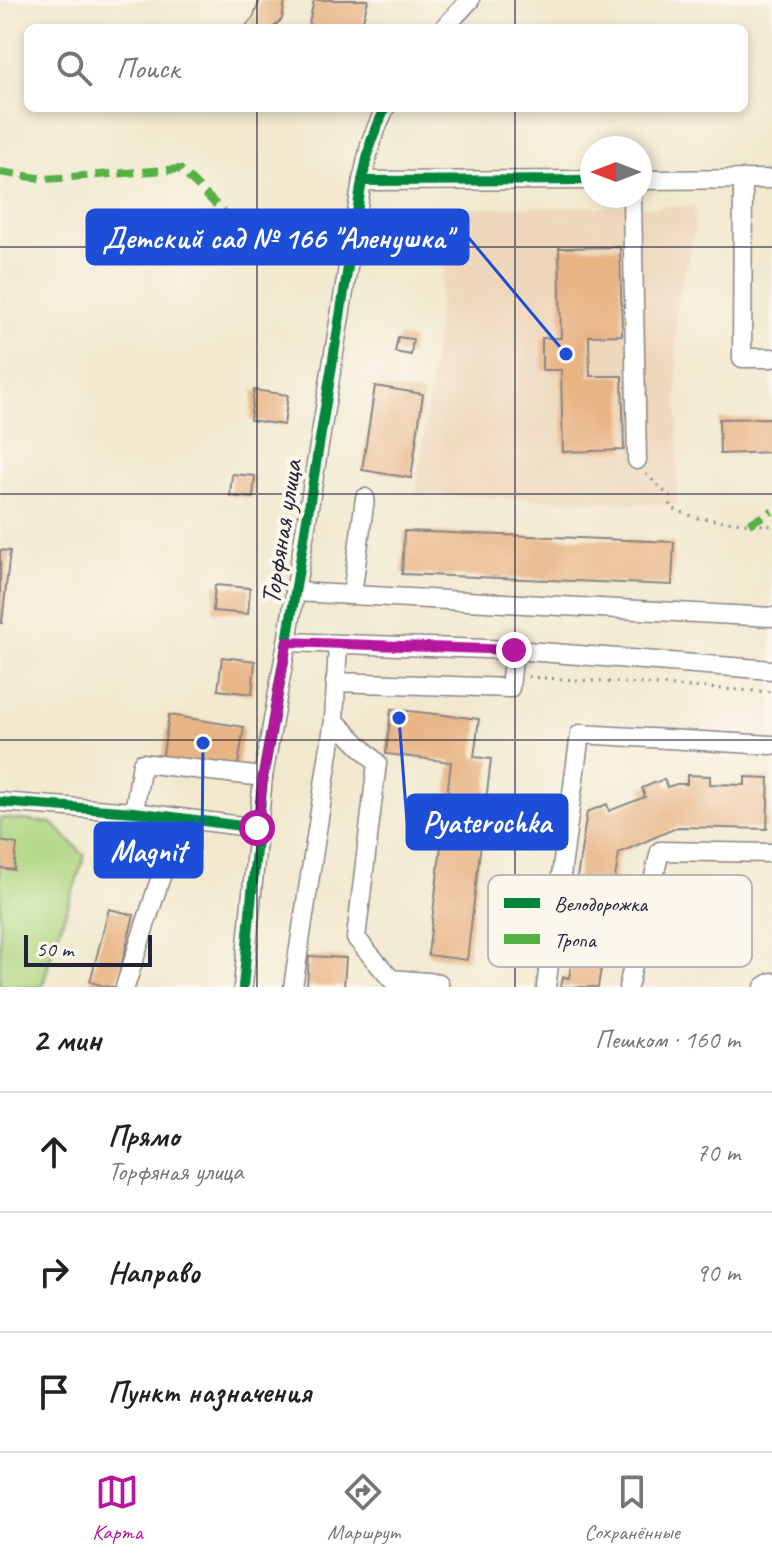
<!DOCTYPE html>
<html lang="ru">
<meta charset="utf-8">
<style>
body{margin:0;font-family:Caveat,sans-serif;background:#f6f6f6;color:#222}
.compass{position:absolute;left:580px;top:136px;width:72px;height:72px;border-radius:50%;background:#fff;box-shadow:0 4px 12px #0003;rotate:270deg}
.scale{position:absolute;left:24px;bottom:20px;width:128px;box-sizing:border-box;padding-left:8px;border:4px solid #22223b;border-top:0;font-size:22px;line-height:28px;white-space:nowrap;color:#22223b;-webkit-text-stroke:6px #fbf7ec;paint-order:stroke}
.stop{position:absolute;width:24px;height:24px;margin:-18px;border:6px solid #b5179e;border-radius:50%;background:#fff}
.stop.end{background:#b5179e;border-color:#fff;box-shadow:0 2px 8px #0008}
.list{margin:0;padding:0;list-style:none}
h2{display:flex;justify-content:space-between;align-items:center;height:104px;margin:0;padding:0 32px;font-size:34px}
h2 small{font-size:26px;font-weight:400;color:#767676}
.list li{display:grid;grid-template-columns:52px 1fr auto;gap:24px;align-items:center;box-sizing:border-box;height:120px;padding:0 32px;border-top:2px solid #e0e0e0}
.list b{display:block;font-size:30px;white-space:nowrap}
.list p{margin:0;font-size:26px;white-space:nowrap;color:#767676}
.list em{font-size:26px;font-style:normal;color:#767676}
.icon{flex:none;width:44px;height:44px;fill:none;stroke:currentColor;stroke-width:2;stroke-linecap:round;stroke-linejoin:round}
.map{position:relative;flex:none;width:772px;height:987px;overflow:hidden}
.search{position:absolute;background:#fff;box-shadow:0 4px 12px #0003;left:24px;right:24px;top:24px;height:88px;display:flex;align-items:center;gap:20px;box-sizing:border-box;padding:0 28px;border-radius:12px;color:#767676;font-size:30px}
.sheet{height:464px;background:#fff}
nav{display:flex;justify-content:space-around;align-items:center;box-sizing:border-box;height:112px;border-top:2px solid #e0e0e0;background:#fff;font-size:22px;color:#767676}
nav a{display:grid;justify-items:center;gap:4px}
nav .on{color:#b5179e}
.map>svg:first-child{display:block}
</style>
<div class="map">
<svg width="772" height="987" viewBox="0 0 772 987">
<rect width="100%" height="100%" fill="#fbf7ec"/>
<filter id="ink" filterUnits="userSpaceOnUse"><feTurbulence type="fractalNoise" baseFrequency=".0125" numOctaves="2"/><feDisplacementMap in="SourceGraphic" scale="16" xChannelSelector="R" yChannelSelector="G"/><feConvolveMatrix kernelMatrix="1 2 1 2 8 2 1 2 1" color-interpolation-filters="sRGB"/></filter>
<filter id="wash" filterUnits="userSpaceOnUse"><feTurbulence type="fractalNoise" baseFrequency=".006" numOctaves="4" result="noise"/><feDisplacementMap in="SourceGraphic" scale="32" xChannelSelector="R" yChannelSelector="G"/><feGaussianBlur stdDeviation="1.8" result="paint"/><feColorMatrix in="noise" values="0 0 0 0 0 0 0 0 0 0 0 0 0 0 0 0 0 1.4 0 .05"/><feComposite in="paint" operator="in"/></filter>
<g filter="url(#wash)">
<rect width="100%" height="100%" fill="#f1e8cd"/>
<polygon fill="#eed7bb" points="695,206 694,236 676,306 678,505 416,494 447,242 439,241 439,208"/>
<polygon fill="#aed680" stroke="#687c5e" stroke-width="2" points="0,818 52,823 85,856 54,946 42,987 0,987"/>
<g id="blocks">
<g fill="#e8b484">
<polygon points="260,0 285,0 282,19 273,28 244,28 253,18"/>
<polygon points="314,0 368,0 361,28 308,28"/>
<polygon points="620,247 622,335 589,336 590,376 622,376 624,450 563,452 561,370 542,370 542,338 561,338 559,248"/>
<polygon points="398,337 413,339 411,355 395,352"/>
<polygon points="375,386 423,394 411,478 362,470"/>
<polygon points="254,390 288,395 284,425 250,420"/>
<polygon points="772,418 772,452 720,454 719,419"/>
<polygon points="232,474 255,476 253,498 230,496"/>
<polygon points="404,531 674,542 672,585 402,574"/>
<polygon points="0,550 10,551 2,623 0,623"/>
<polygon points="215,585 250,588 248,614 213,611"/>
<polygon points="222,657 255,661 252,694 218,690"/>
<polygon points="391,709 479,719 474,757 491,759 467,960 428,955 451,762 386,754"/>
<polygon points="169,715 244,727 237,772 162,760"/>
<polygon points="687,775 710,776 710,784 745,785 745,777 769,778 767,829 678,827 619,853 598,987 561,987 563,977 569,978 572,957 564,956 570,917 578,918 581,899 574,898 587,812 607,804 609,811 645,797 642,788 664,779 667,787 677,784 687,784"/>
<polygon points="0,841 17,844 14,870 0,868"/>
<polygon points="109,909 134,915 116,987 108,987 90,982"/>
<polygon points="309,956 346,958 344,987 307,987"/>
</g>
</g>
</g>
<g filter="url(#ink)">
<use href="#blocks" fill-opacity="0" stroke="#8a8584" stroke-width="2"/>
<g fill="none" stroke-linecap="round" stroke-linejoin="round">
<defs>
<g id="minor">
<polyline points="444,28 470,0"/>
<polyline points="743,179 742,358 772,358"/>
<polyline points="640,180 772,179"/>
<polyline points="362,181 592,180"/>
<polyline points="632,196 637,460"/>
<polyline points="295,592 772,617"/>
<polyline points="352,595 365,498"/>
<polyline points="287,642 514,650 772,670"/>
<polyline points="335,682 510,688 514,650"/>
<polyline points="334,720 377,763 356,938 391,979 439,983 439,987"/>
<polyline points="0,802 134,812 257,828"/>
<polyline points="134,812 142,763 263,777"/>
<polyline points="125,987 180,818"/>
<polyline points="243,987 263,777 287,642 362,181 371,141 385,108"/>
<polyline points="293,987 334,720 338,644"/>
<polyline points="546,987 580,734 772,745"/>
<polyline points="628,987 660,851 772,853"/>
<polyline points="764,987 772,982"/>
</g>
</defs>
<use href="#minor" stroke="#8a8584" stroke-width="21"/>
<g stroke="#8a8584" stroke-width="3" stroke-dasharray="2 6" stroke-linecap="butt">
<polyline points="646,474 670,497 671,508 697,518 772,526"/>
<polyline points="528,677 772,692"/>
</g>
<use href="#minor" stroke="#fff" stroke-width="18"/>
<g stroke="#55b146" stroke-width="8" stroke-dasharray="16 8" stroke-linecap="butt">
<polyline points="0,172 45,179 180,169 255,243 350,260"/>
<polyline points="749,524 772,511"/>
</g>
<defs>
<g id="cycleway">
<polyline points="362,181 592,180"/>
<polyline points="0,802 134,812 257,828"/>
<polyline points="243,987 263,777 287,642 362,181 371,141 385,108"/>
</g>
</defs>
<use href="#cycleway" stroke="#fbf7ec" stroke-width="15"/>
<use href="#cycleway" stroke="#00873e" stroke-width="10"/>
</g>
</g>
<g fill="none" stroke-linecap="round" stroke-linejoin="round" filter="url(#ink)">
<polyline stroke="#b5179e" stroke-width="10" points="257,828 263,777 287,642 514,650"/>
</g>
<path fill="none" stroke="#22223b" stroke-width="2" stroke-opacity="0.55" d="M257,0V28M515,0V28M257,108V987M515,108V987M0,247H772M0,494H772M0,740H772"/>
<g text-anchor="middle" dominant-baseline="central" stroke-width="8" stroke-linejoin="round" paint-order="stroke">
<g font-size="28" fill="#22223b" stroke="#fbf7ec">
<text transform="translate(281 532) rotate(-81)">Торфяная улица</text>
</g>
</g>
<rect x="488" y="875" width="264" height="92" rx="12" fill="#fbf7ec" stroke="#bab7b7" stroke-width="2"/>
<rect x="504" y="898" width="36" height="10" fill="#00873e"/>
<rect x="504" y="934" width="36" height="10" fill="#55b146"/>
<g font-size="22" fill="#22223b">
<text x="554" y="911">Велодорожка</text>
<text x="554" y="947">Тропа</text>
</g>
<path fill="none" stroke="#1d4ed8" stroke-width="3" d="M566 354L468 237M399 718L407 822M203 743L202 850"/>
<g fill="#1d4ed8" stroke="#fbf7ec" stroke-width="3">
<circle cx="566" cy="354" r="8"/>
<circle cx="399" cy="718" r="8"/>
<circle cx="203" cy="743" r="8"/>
</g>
<g fill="#1d4ed8" stroke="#1d4ed8" stroke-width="3">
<rect x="87" y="210" width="381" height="54" rx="8"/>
<rect x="407" y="795" width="160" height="54" rx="8"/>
<rect x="95" y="823" width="107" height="54" rx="8"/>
</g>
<g font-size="30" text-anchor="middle" font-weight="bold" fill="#fff">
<text x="277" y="248">Детский сад № 166 "Аленушка"</text>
<text x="487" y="832">Pyaterochka</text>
<text x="148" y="861">Magnit</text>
</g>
</svg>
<svg class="compass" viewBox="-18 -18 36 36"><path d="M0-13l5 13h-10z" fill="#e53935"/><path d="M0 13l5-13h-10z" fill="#767676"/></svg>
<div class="scale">50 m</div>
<div class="stop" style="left:257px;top:828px"></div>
<div class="stop end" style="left:514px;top:650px"></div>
<div class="search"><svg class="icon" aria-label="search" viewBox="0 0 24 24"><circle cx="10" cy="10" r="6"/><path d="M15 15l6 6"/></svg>Поиск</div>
</div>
<section class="sheet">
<h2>2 мин<small>Пешком · 160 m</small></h2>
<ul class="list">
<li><svg class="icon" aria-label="ahead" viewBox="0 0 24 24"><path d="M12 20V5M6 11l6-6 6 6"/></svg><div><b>Прямо</b><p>Торфяная улица</p></div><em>70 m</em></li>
<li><svg class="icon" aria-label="right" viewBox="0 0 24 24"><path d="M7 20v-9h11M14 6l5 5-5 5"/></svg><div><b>Направо</b></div><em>90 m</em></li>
<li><svg class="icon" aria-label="arrive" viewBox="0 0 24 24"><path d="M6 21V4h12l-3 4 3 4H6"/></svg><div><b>Пункт назначения</b></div></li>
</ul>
</section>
<nav>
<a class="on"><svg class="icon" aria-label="map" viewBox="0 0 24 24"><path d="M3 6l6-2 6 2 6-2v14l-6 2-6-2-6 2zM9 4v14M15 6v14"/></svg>Карта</a>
<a><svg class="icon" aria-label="directions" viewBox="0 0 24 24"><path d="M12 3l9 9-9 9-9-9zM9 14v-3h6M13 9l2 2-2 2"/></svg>Маршрут</a>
<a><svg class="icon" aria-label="saved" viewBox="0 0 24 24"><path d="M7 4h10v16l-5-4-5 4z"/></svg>Сохранённые</a>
</nav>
